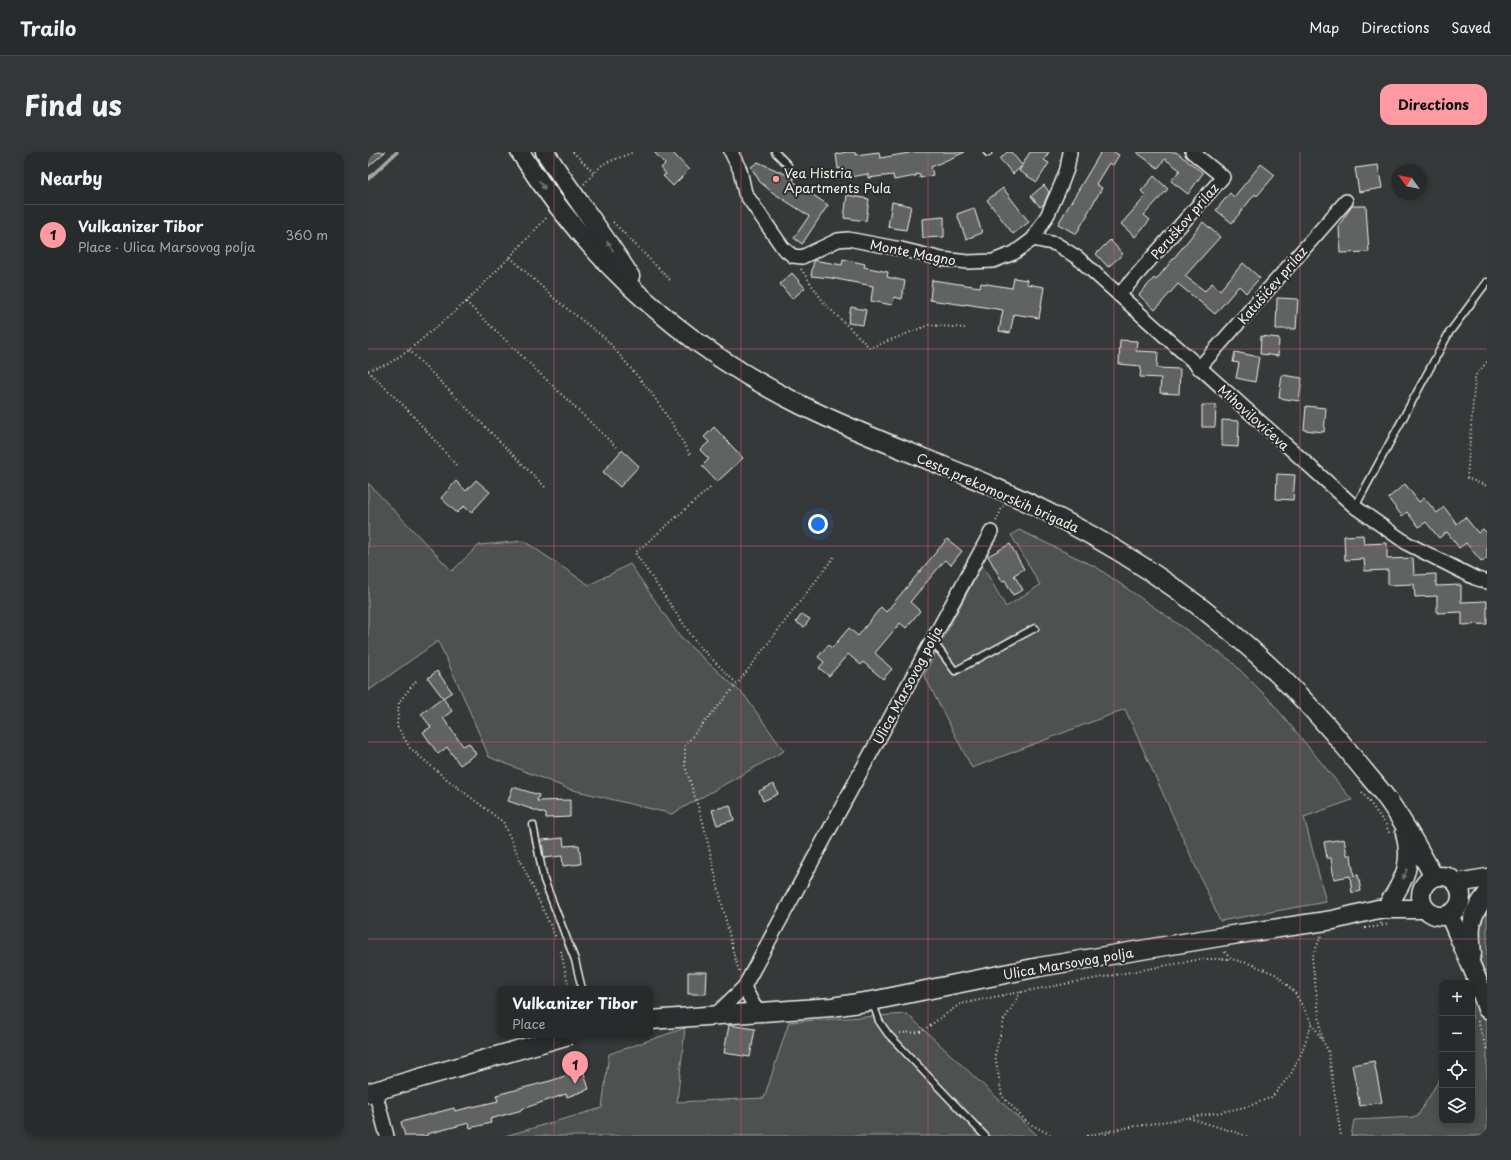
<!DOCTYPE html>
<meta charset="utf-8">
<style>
body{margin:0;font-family:"Playpen Sans",sans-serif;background:#343737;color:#f1f3f6}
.controls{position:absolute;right:12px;bottom:12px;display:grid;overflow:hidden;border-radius:8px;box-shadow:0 2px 6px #0003}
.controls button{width:36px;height:36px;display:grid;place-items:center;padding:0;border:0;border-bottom:1px solid #444747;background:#282b2b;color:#f1f3f6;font:20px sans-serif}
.compass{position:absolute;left:1023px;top:12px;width:36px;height:36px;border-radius:50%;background:#282b2b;box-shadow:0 2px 6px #0003;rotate:303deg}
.you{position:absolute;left:450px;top:372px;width:14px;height:14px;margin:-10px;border:3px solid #fff;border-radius:50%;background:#1a73e8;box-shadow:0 0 0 6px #1a73e833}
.badge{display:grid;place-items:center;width:26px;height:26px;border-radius:50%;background:#ff9aa2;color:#111;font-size:13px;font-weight:700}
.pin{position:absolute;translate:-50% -33px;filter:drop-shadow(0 1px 2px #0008)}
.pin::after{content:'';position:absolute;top:21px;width:14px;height:12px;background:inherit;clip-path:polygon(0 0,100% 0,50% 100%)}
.popup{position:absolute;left:129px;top:834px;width:156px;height:52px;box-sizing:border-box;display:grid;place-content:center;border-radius:8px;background:#282b2b;filter:drop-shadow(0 1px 3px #0005);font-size:13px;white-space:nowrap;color:#a5a7a9}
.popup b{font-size:15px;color:#f1f3f6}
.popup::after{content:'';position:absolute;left:50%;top:100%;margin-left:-8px;border:8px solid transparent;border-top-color:#282b2b}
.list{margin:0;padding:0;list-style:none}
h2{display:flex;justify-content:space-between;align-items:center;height:52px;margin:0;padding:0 16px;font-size:17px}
h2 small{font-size:13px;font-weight:400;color:#a5a7a9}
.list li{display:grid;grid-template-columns:26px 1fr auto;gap:12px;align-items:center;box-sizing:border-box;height:60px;padding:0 16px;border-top:1px solid #444747}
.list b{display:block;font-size:15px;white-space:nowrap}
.list p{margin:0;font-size:13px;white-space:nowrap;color:#a5a7a9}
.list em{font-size:13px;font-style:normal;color:#a5a7a9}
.icon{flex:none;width:22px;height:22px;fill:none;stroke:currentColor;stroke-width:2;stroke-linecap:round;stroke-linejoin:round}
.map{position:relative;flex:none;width:1119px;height:984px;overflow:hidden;border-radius:12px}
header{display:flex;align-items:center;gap:24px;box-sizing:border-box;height:56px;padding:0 20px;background:#282b2b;border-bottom:1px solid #444747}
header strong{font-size:19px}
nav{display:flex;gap:22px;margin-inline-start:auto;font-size:14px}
.intro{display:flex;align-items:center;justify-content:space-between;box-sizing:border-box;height:96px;padding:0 24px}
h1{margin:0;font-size:28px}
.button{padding:10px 18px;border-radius:12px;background:#ff9aa2;color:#111;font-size:14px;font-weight:700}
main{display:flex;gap:24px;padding:0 24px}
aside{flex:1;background:#282b2b;border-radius:12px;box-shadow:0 2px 6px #0003}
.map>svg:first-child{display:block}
</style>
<header>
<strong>Trailo</strong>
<nav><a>Map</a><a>Directions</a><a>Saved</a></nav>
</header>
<div class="intro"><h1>Find us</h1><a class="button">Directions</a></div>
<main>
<aside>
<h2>Nearby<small></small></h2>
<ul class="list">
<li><span class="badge">1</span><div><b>Vulkanizer Tibor</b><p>Place · Ulica Marsovog polja</p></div><em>360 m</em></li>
</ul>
</aside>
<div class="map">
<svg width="1119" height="984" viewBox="0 0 1119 984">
<rect width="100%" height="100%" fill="#363939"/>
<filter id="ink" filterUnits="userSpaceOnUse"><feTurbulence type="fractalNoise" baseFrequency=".025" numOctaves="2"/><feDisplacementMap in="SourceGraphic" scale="8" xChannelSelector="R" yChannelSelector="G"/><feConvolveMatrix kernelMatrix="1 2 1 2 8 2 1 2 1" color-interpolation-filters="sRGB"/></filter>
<g filter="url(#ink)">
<g fill="#4e514f" stroke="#a1a19c">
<polygon points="0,331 84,419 111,393 156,389 221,433 262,412 312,485 377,544 416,599 304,662 201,637 121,605 93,539 70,489 0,539"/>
<polygon points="651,378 728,415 862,508 901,547 984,648 936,665 958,750 852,769 757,557 604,616 556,523 614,413 638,455 672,433 643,383"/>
<polygon points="1119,758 1119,984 983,984 986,968 1049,965 1074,923 1074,969 1104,969 1104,831 1109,778"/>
<polygon points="539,862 670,984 137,984 234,956 241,902 317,876 309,950 396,946 421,870"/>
</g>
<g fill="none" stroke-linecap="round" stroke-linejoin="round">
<polyline stroke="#a8a7a1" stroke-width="3.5" points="0,27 29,0"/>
</g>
<g fill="#616362" stroke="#f4f1e8">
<polygon points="0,0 17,0 0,15"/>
<polygon points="286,0 304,0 321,18 305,34 295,24 298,22 293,16 297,12"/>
<polygon points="479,0 487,0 487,3 511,0 512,6 541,1 541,0 597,0 563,15 565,23 552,26 552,23 548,22 548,24 526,28 525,23 500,26 500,22 476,26 474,16 470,17 468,2"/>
<polygon points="639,0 643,0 654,13 662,0 681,0 676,8 681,11 669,30 651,19 654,14 645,22 632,7"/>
<polygon points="733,0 746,0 751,3 745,13 741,11 728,32 734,36 719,62 720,62 708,82 690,72"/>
<polygon points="768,0 808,0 835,21 820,42 803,29 812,18 797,7 790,16"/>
<polygon points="390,10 426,26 425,29 433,35 428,36 436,37 460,53 434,92 426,86 441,64 404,40 392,30 383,15"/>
<polygon points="893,12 907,23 889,44 887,42 864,71 848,58 862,41 866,45"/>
<polygon points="1010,13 1014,36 991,40 987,16"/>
<polygon points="786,24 800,37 776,63 782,68 767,85 753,72 778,44 773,39"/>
<polygon points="676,33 681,40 676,52 672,55 663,44"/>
<polygon points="635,36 661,70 645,82 619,48"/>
<polygon points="479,43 501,47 498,69 476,66"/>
<polygon points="524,50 543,54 538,78 520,75"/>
<polygon points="984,54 998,54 1001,100 972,101 971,73"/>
<polygon points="606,56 614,81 598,87 589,62"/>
<polygon points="576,65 576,85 555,86 554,67"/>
<polygon points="835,70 852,85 817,124 837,139 844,131 852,138 875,111 892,126 878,141 871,134 847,162 810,132 787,158 771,143 786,126 788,128"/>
<polygon points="742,88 755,102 740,115 728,102"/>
<polygon points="475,107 497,112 496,115 520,120 519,125 537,129 534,147 526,145 524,153 503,149 505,134 463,126 443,124 446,108 474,113"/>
<polygon points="424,121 437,136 424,147 412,132"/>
<polygon points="646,126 659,128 659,132 676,135 671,166 646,162 642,181 631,179 635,158 597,152 597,153 562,148 564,128 612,135 613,131 644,136"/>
<polygon points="909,146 930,147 928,177 908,177"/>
<polygon points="483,155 498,158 495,173 480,171"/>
<polygon points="893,184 911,186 910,204 892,202"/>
<polygon points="752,188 769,189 768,199 790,200 789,216 812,217 811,242 792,241 793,226 772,225 773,214 751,212"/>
<polygon points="867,200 891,205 887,230 868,226 871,211 865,210"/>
<polygon points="914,223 934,226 931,249 911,246"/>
<polygon points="834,253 848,253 847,275 834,275"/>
<polygon points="938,254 958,256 956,280 936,278"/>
<polygon points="854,268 871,269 870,295 854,294"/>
<polygon points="346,275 375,306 349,330 334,314 341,307 332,298 341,290 336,285"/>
<polygon points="254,298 271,314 252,335 235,320"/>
<polygon points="909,322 927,323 925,348 908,347"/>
<polygon points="108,328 122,340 103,361 96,354 89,361 73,346 88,329 98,339"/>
<polygon points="1037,332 1051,350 1056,346 1069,361 1076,355 1089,372 1097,365 1110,381 1115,377 1119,381 1119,406 1114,410 1098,391 1091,396 1079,380 1071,386 1058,370 1051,375 1039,360 1034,364 1020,346"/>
<polygon points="995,383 996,392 1019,391 1019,407 1045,406 1046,423 1068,422 1068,434 1093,433 1093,450 1119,449 1119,472 1094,473 1094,460 1069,461 1069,444 1047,445 1046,432 1020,433 1020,418 997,419 996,407 977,408 976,384"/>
<polygon points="579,387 594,399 583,413 577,408 542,450 552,459 538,476 532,471 507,501 524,517 515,527 495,510 493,513 480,502 461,524 451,516 456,510 450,505 460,493 464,496 481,476 490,484 513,455 518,460"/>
<polygon points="642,392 656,417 646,423 655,438 645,443 637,428 634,429 620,404"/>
<polygon points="434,462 442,467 436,475 428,470"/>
<polygon points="69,519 84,540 75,546 60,526"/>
<polygon points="75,546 84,559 75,566 95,594 101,591 108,602 92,613 79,595 70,602 55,580 63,575 53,562"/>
<polygon points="406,632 410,642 395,649 391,639"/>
<polygon points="145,635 171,643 169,649 202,648 202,665 178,666 178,662 140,649"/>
<polygon points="362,653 366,668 349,673 344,658"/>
<polygon points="195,686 196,694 211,693 213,712 195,714 194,704 176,706 174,688"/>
<polygon points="976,687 979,703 983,703 986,724 990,723 993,739 984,741 982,724 966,727 963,706 959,706 956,690"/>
<polygon points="320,820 339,820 338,842 320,842"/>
<polygon points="361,873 387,877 382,905 356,901"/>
<polygon points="1006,909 1014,950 992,954 984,913"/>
<polygon points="215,918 221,937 199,945 198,942 154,957 154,958 122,967 123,971 102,976 101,971 59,982 59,984 37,984 33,970 86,956 87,959 130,949 128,943 182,929"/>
</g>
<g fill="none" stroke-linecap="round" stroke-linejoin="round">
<defs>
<g id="service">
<polyline points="407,0 420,13"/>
<polyline points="619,0 620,1"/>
<polyline points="987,355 1081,181 1119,130"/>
<polyline points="564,488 587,519 667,476"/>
<polyline points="165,673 176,728 207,808 214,837"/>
<polyline points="505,851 511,869 520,882 617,984"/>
</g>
<g id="minor">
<polyline points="363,0 372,18 377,41 415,96 425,104 434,105 470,88 480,87 533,97 574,107 600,110 625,109 646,101 665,87 680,62 693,33 699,17 702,0"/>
<polyline points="665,87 688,92 710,106 987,355 1040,392 1107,426 1119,430"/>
<polyline points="751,143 855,25 824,0"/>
<polyline points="831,216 978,49"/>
<polyline points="390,861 376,835 623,380"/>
<polyline points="346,864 376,835"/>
<polyline points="7,939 19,984"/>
</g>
<g id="secondary">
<path d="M152,0C222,110 316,195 433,253C517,295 608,322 691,366C806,425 901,501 982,601C994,617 1008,632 1020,648C1037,672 1052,699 1066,725"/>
<path d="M177,0C204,42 235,81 262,124"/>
<circle cx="1073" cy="744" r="20"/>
<polyline points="1089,731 1119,726"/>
<path d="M1021,751C1037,727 1045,711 1037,681"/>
<polyline points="1081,762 1109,827 1119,857"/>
<path d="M1104,802C1101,773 1101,765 1119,742"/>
<polyline points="282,868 464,855 504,849 671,815 851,785 965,768 1010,757 1058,757"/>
<polyline points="0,941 201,883"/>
</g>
</defs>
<use href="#service" stroke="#f4f1e8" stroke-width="9"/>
<use href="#minor" stroke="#f4f1e8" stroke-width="16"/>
<use href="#secondary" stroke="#f4f1e8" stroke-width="21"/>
<g stroke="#f4f1e8" stroke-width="2" stroke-dasharray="1 3" stroke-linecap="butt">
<polyline points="205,0 226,21 235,12 266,0"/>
<polyline points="216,32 226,21"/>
<polyline points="245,70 303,129"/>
<polyline points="142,105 180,64"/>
<polyline points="433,117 456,151 502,196 561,173 597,176"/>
<polyline points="98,150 248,295"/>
<polyline points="41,198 179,337"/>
<polyline points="1119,210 1107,224 1099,326 1119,334"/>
<polyline points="0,218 20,212 41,198 98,150 142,105 188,148 238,187 282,239 303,270 323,304"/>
<polyline points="0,219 39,257 88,313"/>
<polyline points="342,336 267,401 330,493 369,532"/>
<polyline points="628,369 635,354"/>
<polyline points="48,529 31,550 29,574 42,596 76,625 135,670 188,786"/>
<polyline points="994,640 1018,673 1022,683"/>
<polyline points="1013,771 1013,774 1020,772"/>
<polyline points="997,776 1013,774"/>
<polyline points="953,784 944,806 954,887"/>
<polyline points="193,799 201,837"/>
<polyline points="371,819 366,803 335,670 317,614 317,593 369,532 466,405"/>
<polyline points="653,840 636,868 627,903 634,944 660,971 685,984"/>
<polyline points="1110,869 1119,899"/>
<polyline points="944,871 960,898 973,984"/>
<polyline points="532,881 553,880 592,852 631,844 834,807 862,807"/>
<polyline points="821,966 879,984"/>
<polyline points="719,984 745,978 854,960 881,954 904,945 923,922 933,902 944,871 927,841 909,823 883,812 863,807 856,799"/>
<polyline points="734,984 742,980"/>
</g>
<use href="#service" stroke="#2a2d2e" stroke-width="6"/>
<use href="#minor" stroke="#2a2d2e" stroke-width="13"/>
<use href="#secondary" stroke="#2a2d2e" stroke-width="18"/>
</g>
<defs><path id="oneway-solid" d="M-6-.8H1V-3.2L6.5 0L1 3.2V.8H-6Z"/></defs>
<g fill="#71726f">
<use href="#oneway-solid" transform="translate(174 33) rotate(54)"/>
<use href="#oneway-solid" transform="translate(242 94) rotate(-124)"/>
<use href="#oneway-solid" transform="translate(1037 722) rotate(112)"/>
</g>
</g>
<path fill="none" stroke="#d15985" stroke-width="1" stroke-opacity="0.55" d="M186,0V984M373,0V984M560,0V984M746,0V984M932,0V984M0,197H1119M0,394H1119M0,590H1119M0,787H1119"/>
<circle fill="#ff9aa2" stroke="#2a2d2e" stroke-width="1.5" cx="408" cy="27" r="4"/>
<g text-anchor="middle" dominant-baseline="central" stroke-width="4" stroke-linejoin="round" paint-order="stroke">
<g font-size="13" fill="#f4f1e8" stroke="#2a2d2e" text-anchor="start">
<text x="416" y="20">Vea Histria<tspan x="416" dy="15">Apartments Pula</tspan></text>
</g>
<g font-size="13" fill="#f4f1e8" stroke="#2a2d2e">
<text transform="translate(816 69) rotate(-49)">Peruškov prilaz</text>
<text transform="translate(545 100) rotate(11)">Monte Magno</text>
<text transform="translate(904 133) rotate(-49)">Katušićev prilaz</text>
<text transform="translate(886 265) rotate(42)">Mihovilovićeva</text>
<text transform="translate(630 340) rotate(24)">Cesta prekomorskih brigada</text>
<text transform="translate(539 533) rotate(-62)">Ulica Marsovog polja</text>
<text transform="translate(700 811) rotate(-10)">Ulica Marsovog polja</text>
</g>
</g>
</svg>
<div class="controls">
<button>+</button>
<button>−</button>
<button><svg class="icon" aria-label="locate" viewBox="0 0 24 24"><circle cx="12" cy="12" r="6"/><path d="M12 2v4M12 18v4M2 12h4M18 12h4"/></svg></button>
<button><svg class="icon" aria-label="layers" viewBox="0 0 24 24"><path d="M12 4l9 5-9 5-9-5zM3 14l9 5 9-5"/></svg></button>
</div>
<svg class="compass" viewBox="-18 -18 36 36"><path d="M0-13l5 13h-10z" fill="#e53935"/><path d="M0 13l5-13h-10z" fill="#a5a7a9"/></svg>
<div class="you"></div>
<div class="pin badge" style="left:207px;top:932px">1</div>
<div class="popup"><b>Vulkanizer Tibor</b>Place</div>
</div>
</main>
